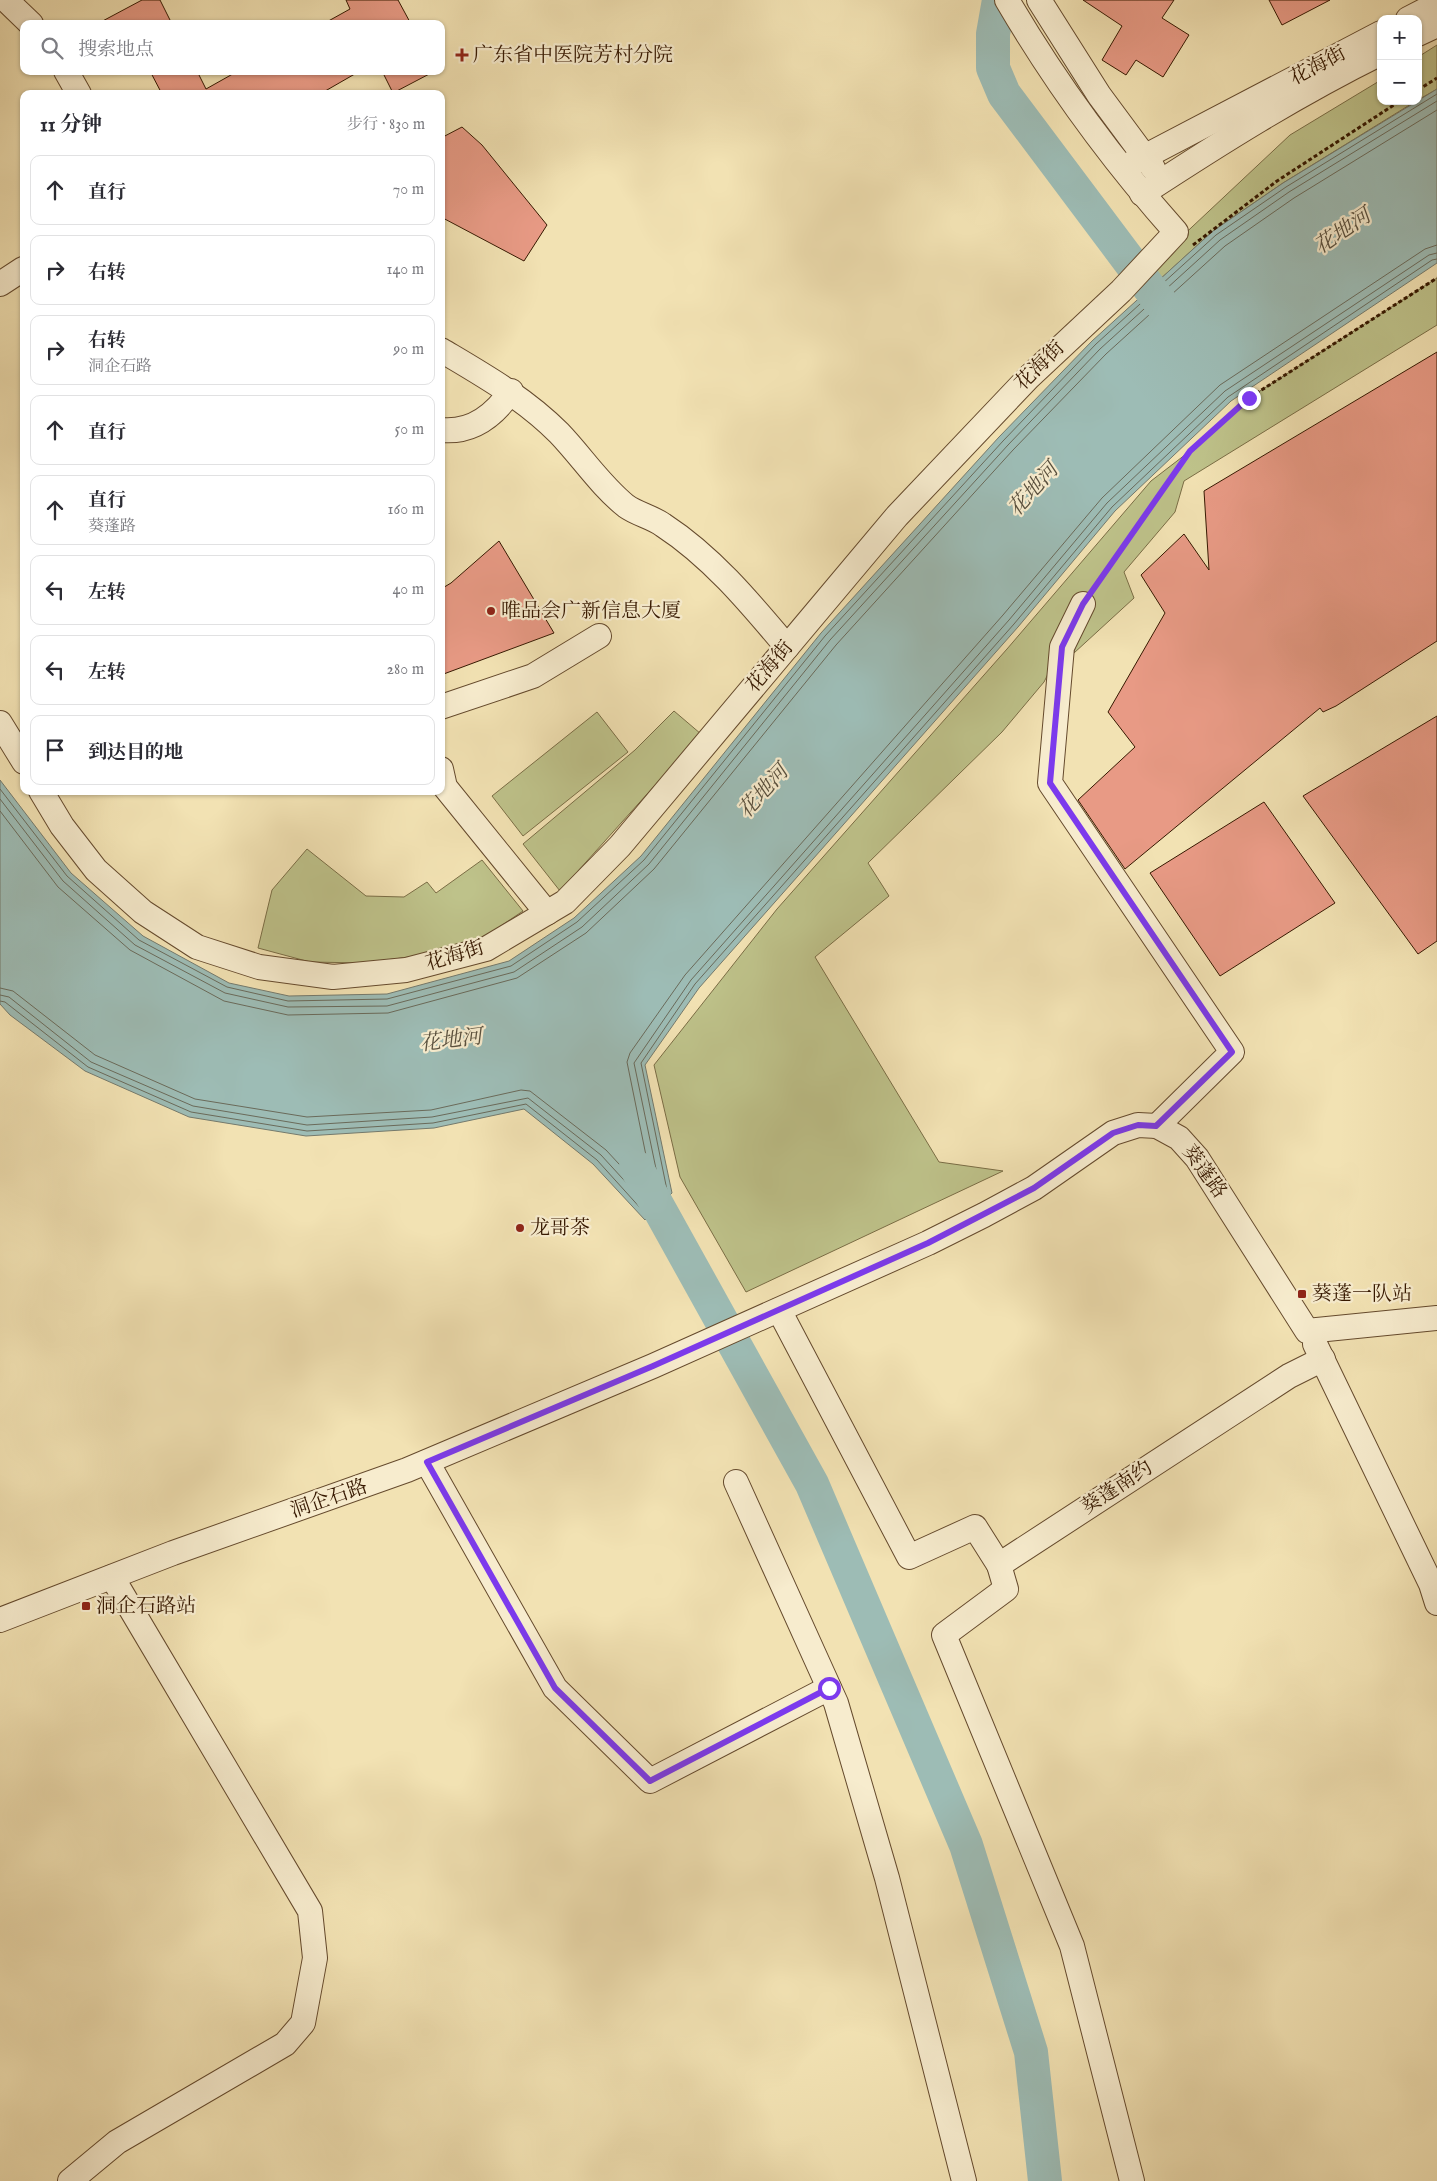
<!DOCTYPE html>
<html lang="zh">
<meta charset="utf-8">
<style>
body{margin:0;font-family:"IM FELL English","Noto Serif SC",serif;background:#f7f7f7;color:#2b2b33}
.controls{position:absolute;right:15px;top:15px;display:grid;overflow:hidden;border-radius:10px;box-shadow:0 1px 4px #0004}
.controls button{width:45px;height:45px;display:grid;place-items:center;padding:0;border:0;border-bottom:1px solid #e1e1e2;background:#fff;color:#2b2b33;font:25px sans-serif}
.stop{position:absolute;width:15px;height:15px;margin:-11px;border:4px solid #7c3aed;border-radius:50%;background:#fff}
.stop.end{background:#7c3aed;border-color:#fff;box-shadow:0 1px 5px #0008}
.list{margin:0;padding:0;list-style:none}
h2{display:flex;justify-content:space-between;align-items:center;height:65px;margin:0;padding:0 20px;font-size:21px}
h2 small{font-size:16px;font-weight:400;color:#7c7c81}
.list li{display:grid;grid-template-columns:32px 1fr auto;gap:15px;align-items:center;box-sizing:border-box;height:70px;margin:0 10px 10px;padding:0 10px;border:1px solid #e1e1e2;border-radius:10px}
.list b{display:block;font-size:19px;white-space:nowrap}
.list p{margin:0;font-size:16px;white-space:nowrap;color:#7c7c81}
.list em{font-size:16px;font-style:normal;color:#7c7c81}
.icon{flex:none;width:28px;height:28px;fill:none;stroke:currentColor;stroke-width:2;stroke-linecap:round;stroke-linejoin:round}
.map{position:relative;flex:none;width:1437px;height:2181px;overflow:hidden}
.search{position:absolute;background:#fff;box-shadow:0 1px 4px #0004;left:20px;top:20px;width:425px;height:55px;display:flex;align-items:center;gap:12px;box-sizing:border-box;padding:0 18px;border-radius:10px;color:#7c7c81;font-size:19px}
.panel{position:absolute;background:#fff;box-shadow:0 1px 4px #0004;left:20px;top:90px;width:425px;height:705px;border-radius:10px}
.map>svg:first-child{display:block}
</style>
<div class="map">
<svg width="1437" height="2181" viewBox="0 0 1437 2181">
<rect width="100%" height="100%" fill="#f2e2b3"/>
<filter id="stains"><feTurbulence type="fractalNoise" baseFrequency=".004" numOctaves="4"/><feColorMatrix values="0 0 0 0 .2 0 0 0 0 .09 0 0 0 0 .02 0 0 0 .5 -.17"/></filter>
<radialGradient id="worn" r=".72"><stop offset=".6" stop-color="#630" stop-opacity="0"/><stop offset="1" stop-color="#630" stop-opacity=".3"/></radialGradient>
<g fill="#bec28a" stroke="#7a6d45">
<polygon points="1437,45 1437,89 1418,100 1418,57"/>
<polygon points="1381,80 1381,101 1416,101 1283,183 1213,231 1156,283 1143,273 1290,135"/>
<polygon points="1437,278 1437,325 1184,481 1175,512 1124,572 1134,598 1074,653 1082,607 1044,682 1002,732 868,863 889,896 815,957 939,1162 1003,1171 746,1292 680,1177 654,1065 777,909 1007,649 1151,481 1190,451 1249,398"/>
<polygon points="674,711 701,734 560,891 523,844 635,750"/>
<polygon points="597,712 628,752 523,836 492,796"/>
<polygon points="307,849 366,896 404,897 427,882 436,893 482,860 523,911 480,940 409,957 363,963 310,962 258,948 272,890"/>
</g>
<polygon fill="#9dbcb5" stroke="#747a6d" points="1437,89 1437,263 1231,401 1115,511 1018,627 699,988 645,1065 672,1193 645,1220 593,1164 524,1109 434,1128 306,1136 189,1117 85,1071 10,1015 0,1004 0,780 71,873 143,936 229,983 289,996 387,994 509,961 574,918 641,856 821,633 999,437 1092,341 1213,231 1283,183"/>
<g fill="none" stroke-linecap="round" stroke-linejoin="round">
<g stroke="#6a6a5a" stroke-width="1">
<polyline points="0,789 67,876 139,940 227,987 288,1001 387,999 511,966 577,922 644,860 825,636 1003,441 1096,344 1216,235 1286,187 1437,94"/>
<polyline points="0,799 63,881 135,945 225,993 288,1007 387,1006 514,972 582,927 649,864 830,640 1008,445 1100,349 1220,240 1289,192 1437,101"/>
<polyline points="0,811 58,887 130,950 224,1001 288,1015 388,1013 517,978 586,933 654,869 836,645 1013,450 1106,354 1225,246 1294,198 1437,110"/>
<polyline points="0,988 13,991 95,1055 195,1099 307,1117 431,1110 521,1090 530,1091 606,1150 644,1191 647,1191 652,1185 627,1062 630,1053 685,975 1003,615 1102,498 1220,385 1425,249 1437,245"/>
<polyline points="0,995 9,997 91,1062 193,1106 307,1125 432,1117 528,1098 601,1155 644,1202 647,1202 660,1188 634,1063 691,980 1009,620 1107,503 1225,391 1429,255 1437,253"/>
<polyline points="0,1001 5,1002 88,1067 191,1112 307,1131 433,1123 526,1104 597,1160 643,1211 646,1211 667,1190 641,1063 695,984 1014,624 1112,507 1228,397 1432,260 1437,259"/>
</g>
<g stroke="#9dbcb5" stroke-width="34">
<polyline points="999,0 993,34 993,68 1004,94 1178,326"/>
<polyline points="636,1167 812,1484 966,1845 1031,2052 1045,2181"/>
</g>
</g>
<g fill="#e89a85" stroke="#361800">
<polygon points="142,0 160,0 172,24 97,24"/>
<polygon points="346,0 398,0 411,24 323,24 350,9"/>
<polygon points="1083,0 1174,0 1162,18 1189,35 1163,77 1136,60 1126,75 1102,60 1122,26"/>
<polygon points="1269,0 1330,0 1282,25"/>
<polygon points="150,71 197,71 206,89 238,71 360,71 320,94 162,94"/>
<polygon points="382,71 435,71 393,93"/>
<polygon points="462,127 482,145 547,225 524,261 441,217 441,138"/>
<polygon points="1437,352 1437,641 1336,706 1323,712 1320,708 1125,869 1078,800 1135,747 1108,712 1165,613 1141,575 1184,534 1209,570 1204,491"/>
<polygon points="499,541 554,633 441,675 441,589 451,583"/>
<polygon points="1437,716 1437,941 1418,954 1303,796"/>
<polygon points="1264,802 1335,903 1220,976 1150,873"/>
</g>
<g fill="none" stroke-linecap="round" stroke-linejoin="round">
<defs>
<g id="minor">
<polyline points="6,0 31,24"/>
<polyline points="1039,0 1099,95 1153,168"/>
<polyline points="1408,19 1437,4"/>
<polyline points="1418,34 1437,25"/>
<polyline points="66,71 79,94"/>
<polyline points="1123,168 1381,33"/>
<path d="M1142,194C1220,143 1296,95 1381,53"/>
<polyline points="0,284 23,269"/>
<path d="M441,350C483,375 524,398 559,433C582,457 600,485 626,506C637,514 652,517 663,525C712,557 750,603 787,647"/>
<path d="M441,430C472,433 494,416 511,391"/>
<polyline points="1083,604 1062,647 1050,783 1232,1052 1157,1126"/>
<polyline points="441,707 533,676 599,636"/>
<polyline points="0,723 24,762"/>
<polyline points="441,769 445,787 547,913"/>
<path d="M41,791L62,826L96,870L143,912L197,947L259,967L333,977L406,970L486,949L565,902L620,846L897,516L1028,378L1121,291L1176,232C1113,161 1055,82 1007,0"/>
<polyline points="779,1310 909,1557 975,1527 999,1565"/>
<polyline points="1315,1344 1431,1584 1437,1603"/>
<polyline points="427,1462 555,1688 650,1781 829,1688"/>
<polyline points="736,1482 836,1703 887,1878 964,2181"/>
<polyline points="0,1620 173,1553 407,1470 653,1366 928,1243 984,1215 1034,1188 1113,1133 1138,1125 1157,1126 1179,1138 1197,1158 1307,1331 1437,1318"/>
<polyline points="70,2181 117,2142 285,2044 303,2023 315,1958 310,1911 112,1577"/>
<polyline points="1132,2181 1072,1946 944,1635 1006,1589 999,1565 1289,1376 1323,1359"/>
</g>
</defs>
<use href="#minor" stroke="#654a2d" stroke-width="26"/>
<g stroke="#361800" stroke-width="3" stroke-dasharray="4 2.5" stroke-linecap="butt">
<polyline points="1418,90 1437,78"/>
<polyline points="1193,245 1277,181 1400,101"/>
<polyline points="1095,587 1190,451 1249,398 1437,278"/>
</g>
<use href="#minor" stroke="#f7ecce" stroke-width="24"/>
</g>
<g fill="none" stroke-linecap="round" stroke-linejoin="round">
<polyline stroke="#7c3aed" stroke-width="6" points="829,1688 650,1781 555,1688 427,1462 653,1366 928,1243 1034,1188 1113,1133 1138,1125 1156,1126 1232,1052 1050,783 1062,647 1083,604 1190,451 1249,398"/>
</g>
<g fill="#8f2418" stroke="#f7ecce" stroke-width="2">
<path d="M459.5 47.5h5v5h5v5h-5v5h-5v-5h-5v-5h5z"/>
<circle cx="491" cy="611" r="5"/>
<circle cx="520" cy="1228" r="5"/>
<rect x="1297" y="1289" width="10" height="10" rx="2.5"/>
<rect x="81" y="1601" width="10" height="10" rx="2.5"/>
</g>
<g text-anchor="middle" dominant-baseline="central" stroke-width="4.5" stroke-linejoin="round" paint-order="stroke">
<g font-size="20" fill="#361800" stroke="#f7ecce" text-anchor="start">
<text x="473" y="55">广东省中医院芳村分院</text>
<text x="501" y="611">唯品会广新信息大厦</text>
<text x="530" y="1228">龙哥茶</text>
<text x="1312" y="1294">葵蓬一队站</text>
<text x="96" y="1606">洞企石路站</text>
</g>
<g font-size="20" fill="#361800" stroke="#f7ecce">
<text transform="translate(1318 66) rotate(-28)">花海街</text>
<text transform="translate(1040 366) rotate(-45)">花海街</text>
<text transform="translate(770 667) rotate(-50)">花海街</text>
<text transform="translate(455 956) rotate(-17)">花海街</text>
<text transform="translate(1204 1172) rotate(54)">葵蓬路</text>
<text transform="translate(1117 1488) rotate(-33)">葵蓬南约</text>
<text transform="translate(329 1499) rotate(-19)">洞企石路</text>
</g>
<g font-size="21" font-style="italic" fill="#5a513f" stroke="#f7ecce">
<text transform="translate(1343 232) rotate(-34)">花地河</text>
<text transform="translate(1034 490) rotate(-48)">花地河</text>
<text transform="translate(764 792) rotate(-48)">花地河</text>
<text transform="translate(451 1041) rotate(-7)">花地河</text>
</g>
</g>
<rect width="100%" height="100%" filter="url(#stains)"/>
<rect width="100%" height="100%" fill="url(#worn)"/>
</svg>
<div class="controls">
<button>+</button>
<button>−</button>
</div>
<div class="stop" style="left:829px;top:1688px"></div>
<div class="stop end" style="left:1249px;top:398px"></div>
<div class="search"><svg class="icon" aria-label="search" viewBox="0 0 24 24"><circle cx="10" cy="10" r="6"/><path d="M15 15l6 6"/></svg>搜索地点</div>
<section class="panel">
<h2>11 分钟<small>步行 · 830 m</small></h2>
<ul class="list">
<li><svg class="icon" aria-label="ahead" viewBox="0 0 24 24"><path d="M12 20V5M6 11l6-6 6 6"/></svg><div><b>直行</b></div><em>70 m</em></li>
<li><svg class="icon" aria-label="right" viewBox="0 0 24 24"><path d="M7 20v-9h11M14 6l5 5-5 5"/></svg><div><b>右转</b></div><em>140 m</em></li>
<li><svg class="icon" aria-label="right" viewBox="0 0 24 24"><path d="M7 20v-9h11M14 6l5 5-5 5"/></svg><div><b>右转</b><p>洞企石路</p></div><em>90 m</em></li>
<li><svg class="icon" aria-label="ahead" viewBox="0 0 24 24"><path d="M12 20V5M6 11l6-6 6 6"/></svg><div><b>直行</b></div><em>50 m</em></li>
<li><svg class="icon" aria-label="ahead" viewBox="0 0 24 24"><path d="M12 20V5M6 11l6-6 6 6"/></svg><div><b>直行</b><p>葵蓬路</p></div><em>160 m</em></li>
<li><svg class="icon" aria-label="left" viewBox="0 0 24 24"><path d="M17 20v-9H6M10 6l-5 5 5 5"/></svg><div><b>左转</b></div><em>40 m</em></li>
<li><svg class="icon" aria-label="left" viewBox="0 0 24 24"><path d="M17 20v-9H6M10 6l-5 5 5 5"/></svg><div><b>左转</b></div><em>280 m</em></li>
<li><svg class="icon" aria-label="arrive" viewBox="0 0 24 24"><path d="M6 21V4h12l-3 4 3 4H6"/></svg><div><b>到达目的地</b></div></li>
</ul>
</section>
</div>
